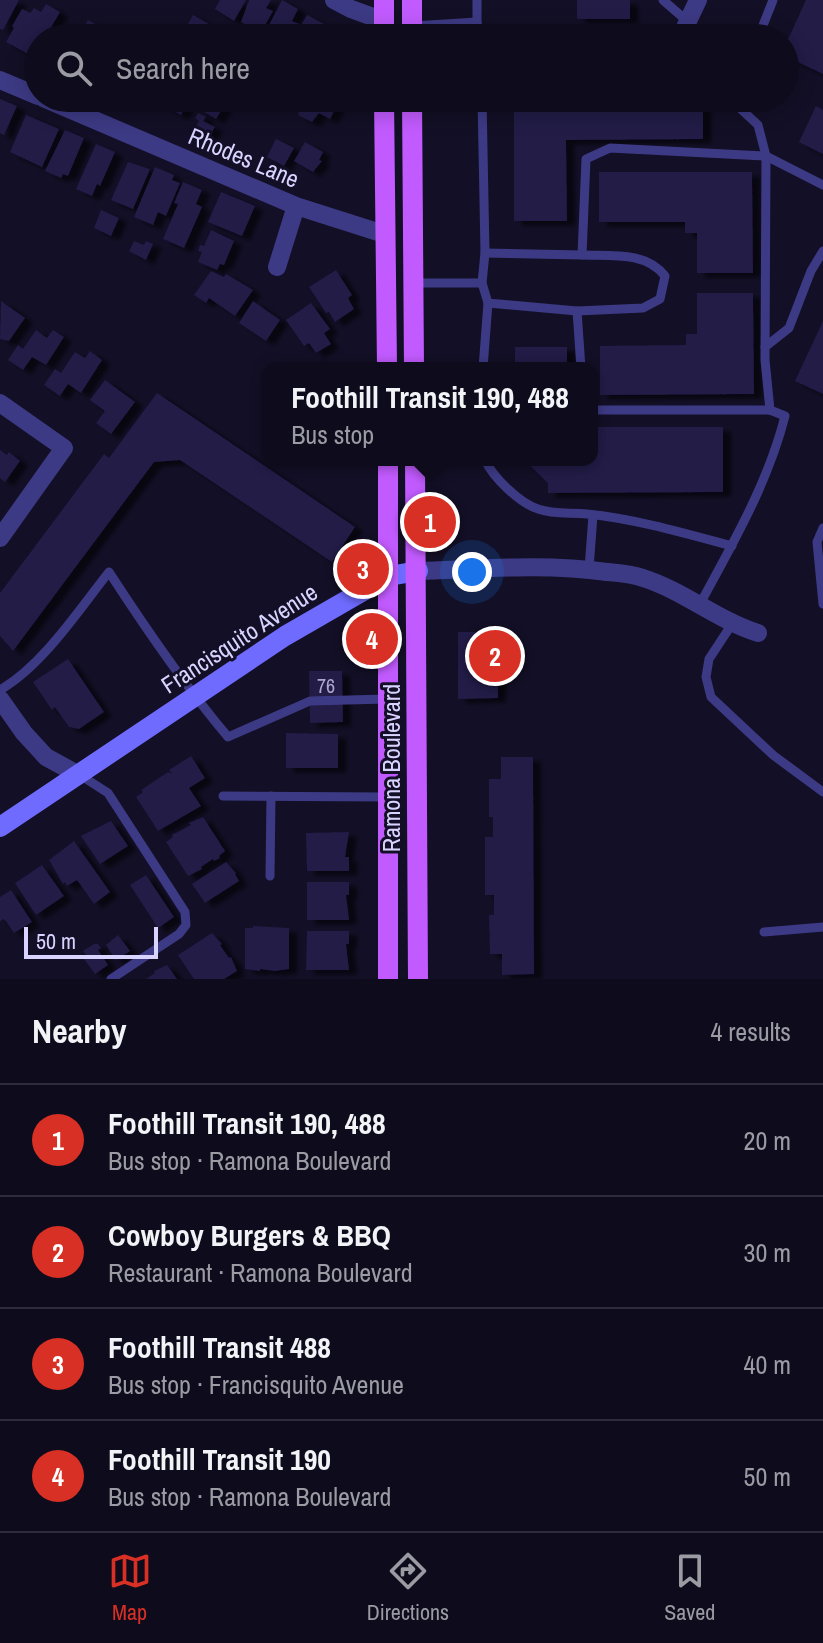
<!DOCTYPE html>
<meta charset="utf-8">
<style>
body{margin:0;font-family:"Archivo Narrow",sans-serif;background:#171425;color:#f1f3f6}
.scale{position:absolute;left:24px;bottom:20px;width:134px;box-sizing:border-box;padding-left:8px;border:4px solid #d9d4ff;border-top:0;font-size:22px;line-height:28px;white-space:nowrap;color:#d9d4ff;-webkit-text-stroke:6px #130f26;paint-order:stroke}
.you{position:absolute;left:472px;top:572px;width:28px;height:28px;margin:-20px;border:6px solid #fff;border-radius:50%;background:#1a73e8;box-shadow:0 0 0 12px #1a73e833}
.badge{display:grid;place-items:center;width:52px;height:52px;border-radius:50%;background:#d93025;color:#fff;font-size:26px;font-weight:700}
.pin{position:absolute;translate:-50% -50%;border:4px solid #fff;box-shadow:0 2px 8px #0006}
.popup{position:absolute;left:262px;top:362px;width:336px;height:104px;box-sizing:border-box;display:grid;place-content:center;border-radius:16px;background:#0e0b1c;filter:drop-shadow(0 2px 6px #0005);font-size:26px;white-space:nowrap;color:#9b9ba3}
.popup b{font-size:30px;color:#f1f3f6}
.popup::after{content:'';position:absolute;left:50%;top:100%;margin-left:-16px;border:16px solid transparent;border-top-color:#0e0b1c}
.list{margin:0;padding:0;list-style:none}
h2{display:flex;justify-content:space-between;align-items:center;height:104px;margin:0;padding:0 32px;font-size:34px}
h2 small{font-size:26px;font-weight:400;color:#9b9ba3}
.list li{display:grid;grid-template-columns:52px 1fr auto;gap:24px;align-items:center;box-sizing:border-box;height:112px;padding:0 32px;border-top:2px solid #2e2b3b}
.list b{display:block;font-size:30px;white-space:nowrap}
.list p{margin:0;font-size:26px;white-space:nowrap;color:#9b9ba3}
.list em{font-size:26px;font-style:normal;color:#9b9ba3}
.icon{flex:none;width:44px;height:44px;fill:none;stroke:currentColor;stroke-width:2;stroke-linecap:round;stroke-linejoin:round}
.map{position:relative;flex:none;width:823px;height:979px;overflow:hidden}
.search{position:absolute;background:#0e0b1c;box-shadow:0 4px 20px #0003;left:24px;right:24px;top:24px;height:88px;display:flex;align-items:center;gap:20px;box-sizing:border-box;padding:0 28px;border-radius:44px;color:#9b9ba3;font-size:30px}
.sheet{height:552px;background:#0e0b1c}
nav{display:flex;justify-content:space-around;align-items:center;box-sizing:border-box;height:112px;border-top:2px solid #2e2b3b;background:#0e0b1c;font-size:22px;color:#9b9ba3}
nav a{display:grid;justify-items:center;gap:4px}
nav .on{color:#d93025}
.map>svg:first-child{display:block}
</style>
<div class="map">
<svg width="823" height="979" viewBox="0 0 823 979">
<defs>
<filter id="shadow"><feDropShadow dx="8" dy="4.5" stdDeviation="2" flood-color="#0009"/></filter>
</defs>
<rect width="100%" height="100%" fill="#130f26"/>
<g fill="#241b47" filter="url(#shadow)">
<polygon points="0,0 19,0 3,30 0,29"/>
<polygon points="220,0 246,0 234,21 215,9"/>
<polygon points="249,0 271,0 266,8 273,11 263,29 257,26 255,29 241,22"/>
<polygon points="282,0 298,9 292,21 299,24 291,38 266,38 268,27"/>
<rect x="577" y="0" width="53" height="19"/>
<polygon points="806,0 823,0 823,74 785,56 785,46"/>
<polygon points="46,4 60,12 45,38 38,38 38,45 36,44 30,55 6,42 14,28 12,26 22,9 30,13 34,8 41,12"/>
<polygon points="193,15 234,38 180,38"/>
<polygon points="307,15 324,24 317,36 321,38 294,38"/>
<polygon points="88,20 106,30 101,38 78,38"/>
<polygon points="158,98 190,98 181,115 156,101"/>
<polygon points="207,98 229,98 216,119 201,110"/>
<polygon points="295,98 336,98 335,101 338,103 330,119 319,113 312,122 298,115 302,102"/>
<polygon points="533,98 703,98 703,139 566,140 567,221 514,221 514,107 524,107"/>
<polygon points="0,99 17,106 4,135 0,133"/>
<polygon points="816,106 823,110 823,154 799,142"/>
<polygon points="198,113 206,117 203,121 215,127 204,145 190,137 199,121 195,118"/>
<polygon points="26,115 59,129 42,167 10,152"/>
<polygon points="65,130 84,138 68,176 63,174 61,178 45,171"/>
<polygon points="276,139 294,148 284,166 267,157"/>
<polygon points="305,142 323,152 319,160 322,161 313,172 294,161"/>
<polygon points="96,144 115,152 100,186 97,184 92,196 76,189"/>
<polygon points="128,162 150,169 133,209 111,200"/>
<polygon points="155,167 174,175 172,180 180,183 166,216 158,212 153,225 134,217"/>
<polygon points="599,172 752,172 753,273 697,273 697,233 685,233 685,222 599,222"/>
<polygon points="183,182 202,190 196,204 202,207 184,248 163,239 178,204 174,203"/>
<polygon points="221,192 255,206 242,236 208,222"/>
<polygon points="101,210 119,218 111,236 94,228"/>
<polygon points="211,230 234,241 224,265 220,264 217,270 198,262 202,252 198,251 200,245 204,246"/>
<polygon points="134,241 144,245 146,241 153,244 146,260 129,251"/>
<polygon points="336,270 352,295 348,298 354,309 335,322 329,312 326,313 309,287"/>
<polygon points="211,271 224,277 226,274 253,290 235,316 209,298 206,303 194,295"/>
<polygon points="697,293 753,293 754,394 600,395 600,346 686,345 686,334 697,334"/>
<polygon points="1,301 25,318 9,341 0,339"/>
<polygon points="253,301 280,320 266,341 239,323"/>
<polygon points="311,303 330,329 324,333 331,344 316,353 309,343 304,346 286,320"/>
<polygon points="823,321 823,394 795,381"/>
<polygon points="36,330 47,338 53,330 64,337 46,365 32,357 23,370 8,360 18,345 23,349"/>
<rect x="515" y="347" width="52" height="21"/>
<polygon points="90,351 102,360 81,393 68,384 60,396 44,385 55,369 61,373 75,352 85,358"/>
<polygon points="105,380 135,402 111,434 96,423 105,411 90,400"/>
<polygon points="157,393 355,527 332,562 180,460 154,462 13,651 0,636 0,593 104,454 109,458"/>
<polygon points="592,427 723,427 723,492 548,493 548,483 524,460 592,460"/>
<polygon points="0,450 7,455 9,452 20,461 5,482 0,478"/>
<polygon points="458,632 497,632 497,652 508,652 509,667 498,667 498,698 458,699"/>
<polygon points="68,659 104,712 79,729 69,727 55,707 52,710 33,682"/>
<polygon points="309,671 342,671 343,722 310,723"/>
<polygon points="286,733 338,734 338,768 286,768"/>
<polygon points="191,756 205,778 189,788 201,806 158,831 136,797 143,792 141,790 168,772 172,774 169,770"/>
<polygon points="501,757 533,757 534,974 502,975 502,954 490,954 489,915 494,915 494,895 485,895 485,837 493,837 493,817 489,817 489,779 501,779"/>
<polygon points="203,817 225,851 219,856 220,858 214,861 213,859 201,867 202,869 188,876 166,842 173,837 172,835 191,825 189,823"/>
<polygon points="111,821 128,846 100,864 81,836"/>
<polygon points="349,832 345,857 349,857 349,871 307,871 306,833"/>
<polygon points="74,841 110,892 94,904 77,880 67,886 65,882 63,884 49,860"/>
<polygon points="226,862 236,873 235,874 239,881 205,903 192,884"/>
<polygon points="42,865 64,896 36,915 15,883"/>
<polygon points="146,875 174,917 158,928 130,885"/>
<polygon points="307,882 349,882 349,895 346,895 349,920 307,920"/>
<polygon points="11,890 32,922 14,933 6,921 3,919 0,922 0,897"/>
<polygon points="253,926 289,928 289,969 275,971 260,969 260,971 245,969 245,928 253,928"/>
<polygon points="307,931 349,931 349,944 346,944 349,970 306,970"/>
<polygon points="212,933 222,944 220,945 229,958 231,957 237,971 224,979 194,979 178,955"/>
<polygon points="118,935 130,951 116,960 106,945"/>
<polygon points="94,944 98,944 101,948 98,950 108,965 95,974 84,959 88,957 83,951"/>
<polygon points="167,965 177,979 146,979 155,973 154,971"/>
</g>
<g fill="none" stroke-linecap="round" stroke-linejoin="round">
<g stroke="#3d3a85" stroke-width="9">
<polyline points="477,0 477,22"/>
<polyline points="663,0 687,21"/>
<polyline points="413,26 477,22 479,38"/>
<polyline points="758,38 773,0"/>
<polyline points="485,253 582,255 586,159 610,148 766,156 823,185"/>
<polyline points="412,283 482,283 485,253 482,98"/>
<polyline points="482,283 488,303 577,311 581,368"/>
<path d="M577,311L643,308L660,299L665,276C646,251 611,256 582,255"/>
<polyline points="765,347 789,328 811,271 823,251"/>
<polyline points="483,368 488,303"/>
<polyline points="592,410 770,410 765,360 766,156 758,125 729,98"/>
<path d="M485,460C493,477 519,503 538,509C555,515 570,512 587,514C636,519 684,533 732,546"/>
<polyline points="823,528 817,542 823,604"/>
<polyline points="589,569 593,515"/>
<path d="M700,604C733,543 768,483 785,416L770,410"/>
<polyline points="732,624 709,659 706,677 711,697 773,755 823,792"/>
<path d="M0,690C43,665 78,611 109,572C146,629 184,685 228,737L310,701L387,699"/>
<polyline points="80,775 108,793 185,912 186,925 179,934 111,979"/>
<polyline points="223,796 387,797"/>
<polyline points="270,876 271,796"/>
<polyline points="764,932 823,927"/>
</g>
<g stroke="#3d3a85" stroke-width="18">
<polyline points="334,0 351,9 384,21"/>
<polyline points="680,38 698,0"/>
<polyline points="0,80 38,96"/>
<polyline points="43,98 296,206 384,234"/>
<polyline points="277,267 296,206"/>
<polyline points="0,403 64,448 0,538"/>
<path d="M418,571C480,569 545,563 607,572C619,573 632,574 643,578C684,591 717,620 758,633"/>
<polyline points="0,699 24,733 46,757 79,775"/>
</g>
<polyline stroke="#6f6bff" stroke-width="20" points="0,827 285,636 389,576 418,571"/>
<g stroke="#c25bff" stroke-width="20">
<polyline points="412,0 412,38"/>
<polyline points="384,38 384,0"/>
<polyline points="384,98 387,368"/>
<polyline points="412,98 414,368"/>
<polyline points="415,460 418,979"/>
<polyline points="388,979 388,460"/>
</g>
</g>
<g text-anchor="middle" dominant-baseline="central" stroke-width="6" stroke-linejoin="round" paint-order="stroke">
<g font-size="20" fill="#aca6d1">
<text x="326" y="685">76</text>
</g>
<g font-size="24" fill="#d9d4ff" stroke="#130f26">
<text transform="translate(244 157) rotate(23)">Rhodes Lane</text>
<text transform="translate(239 638) rotate(-33)">Francisquito Avenue</text>
<text transform="translate(391 768) rotate(-90)">Ramona Boulevard</text>
</g>
</g>
</svg>
<div class="scale">50 m</div>
<div class="you"></div>
<div class="pin badge" style="left:430px;top:522px">1</div>
<div class="popup"><b>Foothill Transit 190, 488</b>Bus stop</div>
<div class="pin badge" style="left:495px;top:656px">2</div>
<div class="pin badge" style="left:363px;top:569px">3</div>
<div class="pin badge" style="left:372px;top:639px">4</div>
<div class="search"><svg class="icon" aria-label="search" viewBox="0 0 24 24"><circle cx="10" cy="10" r="6"/><path d="M15 15l6 6"/></svg>Search here</div>
</div>
<section class="sheet">
<h2>Nearby<small>4 results</small></h2>
<ul class="list">
<li><span class="badge">1</span><div><b>Foothill Transit 190, 488</b><p>Bus stop · Ramona Boulevard</p></div><em>20 m</em></li>
<li><span class="badge">2</span><div><b>Cowboy Burgers &amp; BBQ</b><p>Restaurant · Ramona Boulevard</p></div><em>30 m</em></li>
<li><span class="badge">3</span><div><b>Foothill Transit 488</b><p>Bus stop · Francisquito Avenue</p></div><em>40 m</em></li>
<li><span class="badge">4</span><div><b>Foothill Transit 190</b><p>Bus stop · Ramona Boulevard</p></div><em>50 m</em></li>
</ul>
</section>
<nav>
<a class="on"><svg class="icon" aria-label="map" viewBox="0 0 24 24"><path d="M3 6l6-2 6 2 6-2v14l-6 2-6-2-6 2zM9 4v14M15 6v14"/></svg>Map</a>
<a><svg class="icon" aria-label="directions" viewBox="0 0 24 24"><path d="M12 3l9 9-9 9-9-9zM9 14v-3h6M13 9l2 2-2 2"/></svg>Directions</a>
<a><svg class="icon" aria-label="saved" viewBox="0 0 24 24"><path d="M7 4h10v16l-5-4-5 4z"/></svg>Saved</a>
</nav>
